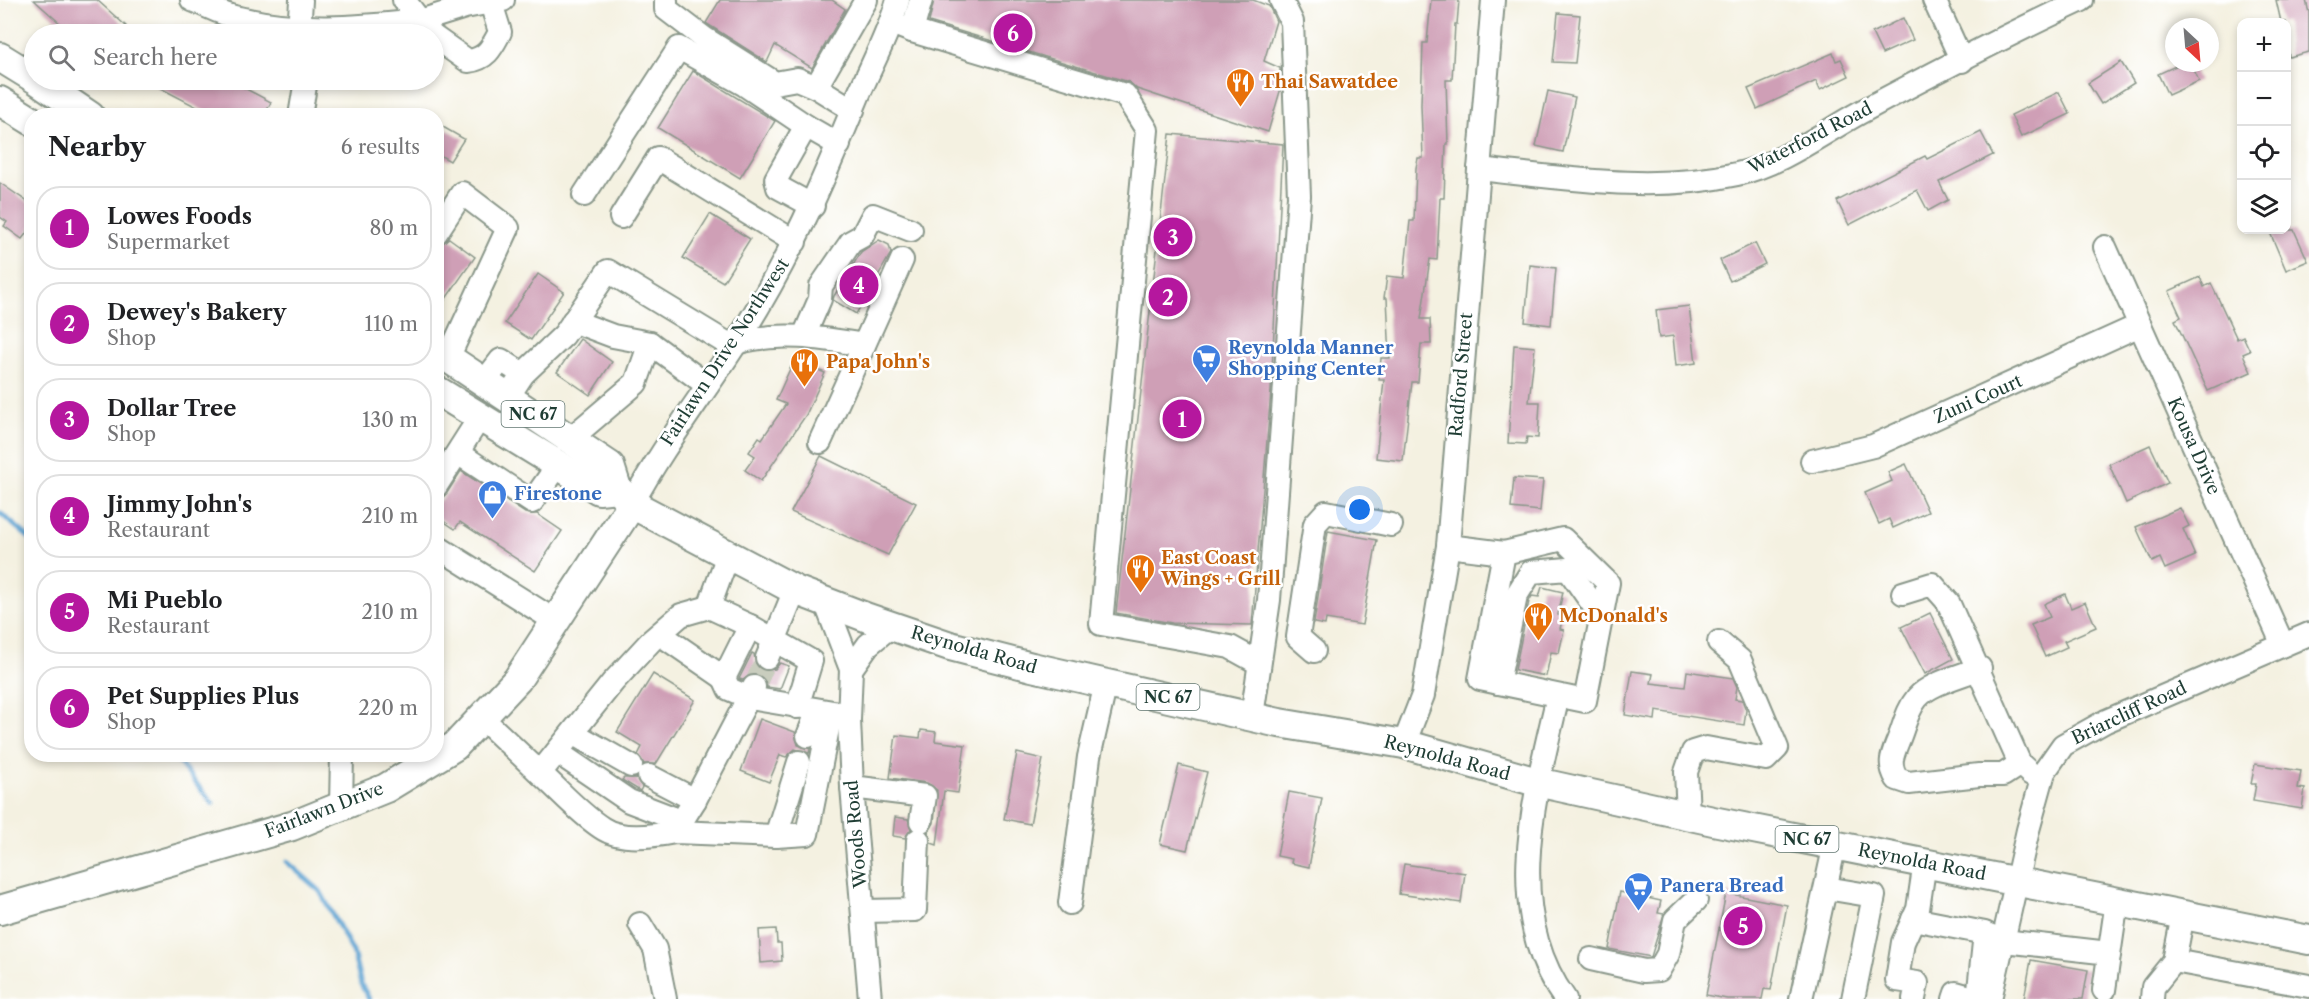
<!DOCTYPE html>
<meta charset="utf-8">
<style>
body{margin:0;font-family:"Libre Caslon Text",serif;background:#f2f2f2;color:#202124}
.controls{position:absolute;right:18px;top:18px;display:grid;overflow:hidden;border-radius:12px;box-shadow:0 3px 9px #0003}
.controls button{width:54px;height:54px;display:grid;place-items:center;padding:0;border:0;border-bottom:2px solid #e0e0e0;background:#fff;color:#202124;font:30px sans-serif}
.compass{position:absolute;left:2165px;top:18px;width:54px;height:54px;border-radius:50%;background:#fff;box-shadow:0 3px 9px #0003;rotate:154deg}
.you{position:absolute;left:1360px;top:510px;width:21px;height:21px;margin:-15px;border:4px solid #fff;border-radius:50%;background:#1a73e8;box-shadow:0 0 0 9px #1a73e833}
.badge{display:grid;place-items:center;width:39px;height:39px;border-radius:50%;background:#b5179e;color:#fff;font-size:20px;font-weight:700}
.pin{position:absolute;translate:-50% -50%;border:3px solid #fff;box-shadow:0 2px 6px #0006}
.list{margin:0;padding:0;list-style:none}
h2{display:flex;justify-content:space-between;align-items:center;height:78px;margin:0;padding:0 24px;font-size:26px}
h2 small{font-size:20px;font-weight:400;color:#757577}
.list li{display:grid;grid-template-columns:39px 1fr auto;gap:18px;align-items:center;box-sizing:border-box;height:84px;margin:0 12px 12px;padding:0 12px;border:2px solid #e0e0e0;border-radius:24px}
.list b{display:block;font-size:22px;white-space:nowrap}
.list p{margin:0;font-size:20px;white-space:nowrap;color:#757577}
.list em{font-size:20px;font-style:normal;color:#757577}
.icon{flex:none;width:33px;height:33px;fill:none;stroke:currentColor;stroke-width:2;stroke-linecap:round;stroke-linejoin:round}
.map{position:relative;flex:none;width:2309px;height:999px;overflow:hidden}
.search{position:absolute;background:#fff;box-shadow:0 3px 9px #0003;left:24px;top:24px;width:420px;height:66px;display:flex;align-items:center;gap:15px;box-sizing:border-box;padding:0 21px;border-radius:33px;color:#757577;font-size:22px}
.panel{position:absolute;background:#fff;box-shadow:0 3px 9px #0003;left:24px;top:108px;width:420px;height:654px;border-radius:24px}
.map>svg:first-child{display:block}
</style>
<div class="map">
<svg width="2309" height="999" viewBox="0 0 2309 999">
<rect width="100%" height="100%" fill="#fff"/>
<filter id="ink" filterUnits="userSpaceOnUse"><feTurbulence type="fractalNoise" baseFrequency=".0167" numOctaves="2"/><feDisplacementMap in="SourceGraphic" scale="12" xChannelSelector="R" yChannelSelector="G"/><feConvolveMatrix kernelMatrix="1 2 1 2 8 2 1 2 1" color-interpolation-filters="sRGB"/></filter>
<filter id="wash" filterUnits="userSpaceOnUse"><feTurbulence type="fractalNoise" baseFrequency=".008" numOctaves="4" result="noise"/><feDisplacementMap in="SourceGraphic" scale="24" xChannelSelector="R" yChannelSelector="G"/><feGaussianBlur stdDeviation="1.35" result="paint"/><feColorMatrix in="noise" values="0 0 0 0 0 0 0 0 0 0 0 0 0 0 0 0 0 1.4 0 .05"/><feComposite in="paint" operator="in"/></filter>
<g filter="url(#wash)">
<rect width="100%" height="100%" fill="#f4f1e1"/>
<g fill="none" stroke-linecap="round" stroke-linejoin="round">
<g stroke="#5ca3d2" stroke-width="5">
<polyline points="0,513 32,540"/>
<polyline points="172,754 213,804"/>
<polyline points="287,862 320,891 353,952 361,984 369,999"/>
</g>
</g>
<g id="blocks">
<g fill="#cf9fb6">
<polygon points="34,0 97,0 126,26 118,34 72,34"/>
<polygon points="720,0 832,0 845,9 812,68 775,45 767,62 712,27 706,23"/>
<polygon points="934,0 1253,0 1269,6 1276,21 1264,61 1280,68 1281,88 1268,132 1137,89 1129,82 929,22"/>
<polygon points="1431,0 1459,0 1457,24 1455,24 1452,80 1446,80 1448,144 1446,144 1444,198 1440,198 1437,260 1430,259 1421,319 1430,319 1431,344 1421,344 1418,382 1412,382 1403,461 1376,458 1384,380 1379,380 1381,358 1390,358 1387,298 1384,298 1387,276 1404,278 1410,221 1414,221 1416,168 1418,158 1423,158 1421,105 1423,43 1427,43"/>
<polygon points="2276,0 2306,0 2309,13 2309,52 2289,57 2286,22 2281,22"/>
<polygon points="1558,13 1580,15 1575,63 1553,62"/>
<polygon points="1903,18 1913,40 1882,54 1872,33"/>
<polygon points="1833,53 1836,61 1841,59 1849,76 1820,90 1816,81 1757,109 1748,89"/>
<polygon points="2121,62 2134,83 2101,104 2088,83"/>
<polygon points="2182,63 2191,63 2199,81 2168,95 2158,74"/>
<polygon points="693,71 775,121 740,178 658,128"/>
<polygon points="145,80 229,80 271,102 264,116 214,116"/>
<polygon points="1548,91 1575,97 1563,152 1536,146"/>
<polygon points="2059,92 2070,114 2021,137 2011,115"/>
<polygon points="436,123 464,139 450,161 436,153"/>
<polygon points="1981,132 1993,155 1939,182 1948,200 1928,211 1917,190 1849,225 1837,201 1925,156 1927,159"/>
<polygon points="1170,134 1283,144 1271,391 1252,625 1172,623 1116,613"/>
<polygon points="0,183 32,205 32,226 22,239 4,226 7,222 0,217"/>
<polygon points="710,214 750,239 723,282 683,258"/>
<polygon points="2269,230 2294,230 2308,261 2286,270"/>
<polygon points="449,238 475,257 445,300 436,294 436,248"/>
<polygon points="879,240 889,245 891,253 856,314 833,300 834,296 861,252"/>
<polygon points="1755,243 1765,264 1730,281 1720,260"/>
<polygon points="1530,265 1556,268 1551,325 1525,322"/>
<polygon points="538,274 564,292 531,340 505,323"/>
<polygon points="2200,277 2204,287 2211,283 2237,339 2243,336 2250,351 2243,354 2251,372 2208,391 2175,320 2181,317 2169,291"/>
<polygon points="1689,306 1696,363 1676,366 1673,336 1659,338 1656,310"/>
<polygon points="580,339 612,362 590,395 557,372"/>
<polygon points="1514,345 1535,347 1529,402 1540,402 1538,438 1527,437 1526,444 1508,443"/>
<polygon points="794,360 825,373 806,415 761,481 745,470 755,456 749,452 759,437 762,439 786,404 776,400"/>
<polygon points="2150,445 2168,483 2126,503 2109,464"/>
<polygon points="821,456 916,503 888,555 791,512"/>
<polygon points="1906,464 1928,512 1893,528 1889,519 1879,524 1865,493 1892,481 1888,472"/>
<polygon points="461,471 525,513 537,514 562,531 535,571 460,522 455,529 436,516 436,504 447,493"/>
<polygon points="1514,478 1543,480 1540,511 1511,508"/>
<polygon points="2180,508 2189,526 2183,529 2195,556 2165,569 2160,558 2152,562 2136,527"/>
<polygon points="1328,531 1377,540 1362,625 1326,619 1325,625 1314,623"/>
<polygon points="1542,587 1563,592 1558,615 1563,616 1560,629 1564,630 1559,653 1551,652 1546,676 1515,670 1529,601 1532,596 1539,597"/>
<polygon points="2065,594 2071,608 2085,602 2096,627 2064,641 2067,647 2045,657 2031,625 2050,617 2044,604"/>
<polygon points="1930,613 1953,659 1925,674 1901,627"/>
<polygon points="752,653 754,654 756,666 762,671 775,669 780,663 789,666 780,689 767,687 766,680 760,675 753,674 743,680 739,679"/>
<polygon points="1632,671 1653,674 1651,683 1685,687 1687,671 1733,678 1737,687 1735,699 1742,700 1746,710 1744,725 1656,711 1655,720 1625,715"/>
<polygon points="653,674 695,700 656,764 644,764 638,755 642,747 617,732"/>
<polygon points="760,719 795,732 798,745 810,749 809,753 795,749 786,757 780,755 769,782 741,771"/>
<polygon points="921,730 936,732 935,741 965,745 958,793 944,791 937,845 931,843 928,832 934,823 937,790 927,783 890,778 896,735 920,738"/>
<polygon points="1017,753 1043,759 1030,824 1004,819"/>
<polygon points="2255,764 2301,771 2298,788 2305,789 2302,809 2253,801 2256,784 2251,784"/>
<polygon points="1179,765 1207,772 1187,850 1160,844"/>
<polygon points="624,778 636,778 642,787 640,791 622,780"/>
<polygon points="1289,792 1322,798 1309,867 1291,863 1292,859 1277,856"/>
<polygon points="895,817 908,819 911,829 905,838 893,836"/>
<polygon points="1404,864 1465,873 1461,903 1399,894"/>
<polygon points="1620,892 1661,901 1658,913 1664,914 1651,957 1609,949"/>
<polygon points="1726,893 1787,905 1771,990 1764,989 1762,999 1727,999 1706,995"/>
<polygon points="776,929 777,943 781,943 782,961 761,963 759,930"/>
<polygon points="2031,960 2088,970 2083,999 2024,999"/>
</g>
</g>
</g>
<g filter="url(#ink)">
<use href="#blocks" fill-opacity="0" stroke="#8a978a" stroke-width="1.5"/>
<g fill="none" stroke-linecap="round" stroke-linejoin="round">
<polyline stroke="#c9cdbe" stroke-width="22" stroke-dasharray="22 11" stroke-linecap="butt" points="754,687 767,658"/>
<defs>
<g id="minor">
<path d="M192,0C207,6 223,15 239,18C301,33 358,27 420,21L431,34"/>
<polyline points="404,0 420,21 465,7 503,0"/>
<polyline points="666,0 666,9 704,38 775,83 797,79 816,87"/>
<polyline points="1934,0 1962,61"/>
<polyline points="899,26 912,31 921,0"/>
<polyline points="912,31 1125,95 1147,130 1101,624 1230,647 1259,663"/>
<polyline points="299,34 301,0"/>
<path d="M434,37L468,61C487,59 492,47 500,32L491,3"/>
<polyline points="853,110 816,87 866,0"/>
<polyline points="300,116 306,80"/>
<path d="M1479,169C1565,178 1652,193 1737,174C1780,165 1821,134 1859,113C1932,74 2007,35 2082,0"/>
<polyline points="584,195 679,48 745,85 806,126"/>
<polyline points="813,206 778,187 776,179 806,126 839,145"/>
<polyline points="621,217 658,158 795,242"/>
<polyline points="436,233 462,193 508,228 448,358"/>
<polyline points="2105,247 2283,645"/>
<polyline points="573,321 613,336 650,343 707,385"/>
<polyline points="804,336 820,299 821,286 851,242 862,236 873,215 911,230"/>
<path d="M736,343C779,331 821,338 864,345L902,260"/>
<polyline points="484,382 501,360 523,374"/>
<polyline points="508,397 523,374 564,335 608,271 733,347"/>
<polyline points="570,439 636,383 650,343"/>
<polyline points="820,442 864,345"/>
<polyline points="458,453 532,502 558,465"/>
<polyline points="1812,461 1873,446 2140,325"/>
<polyline points="436,486 480,417"/>
<path d="M632,504C663,446 703,395 738,340C790,259 822,184 858,96C872,64 889,33 898,0"/>
<polygon points="1563,539 1608,583 1585,701 1480,679 1504,553"/>
<polyline points="436,546 557,622"/>
<polyline points="1448,546 1504,553"/>
<polyline points="728,555 709,607 750,626 811,661 797,707"/>
<polyline points="1903,593 1932,584 1948,602 2020,764 2031,774"/>
<polyline points="825,601 851,669 849,720 852,787 870,999"/>
<polyline points="660,634 724,678 750,626"/>
<polyline points="1314,651 1298,637 1315,524 1326,512 1391,525"/>
<polyline points="767,658 795,590"/>
<path d="M1980,668C1961,676 1930,683 1917,698C1907,710 1904,727 1898,741C1892,756 1888,764 1897,779L1909,783L1979,775H2003L2020,764"/>
<polyline points="851,669 868,645 891,626"/>
<polyline points="724,678 729,689 750,698 845,714"/>
<polyline points="1498,683 1516,596 1531,572 1568,569 1601,616"/>
<path d="M1558,696C1535,795 1501,910 1565,999"/>
<polyline points="1252,716 1269,600 1299,196 1292,22 1281,0"/>
<polyline points="482,718 540,773 613,682 651,641 681,615 709,607"/>
<polyline points="573,733 631,766"/>
<polyline points="808,736 818,710"/>
<polyline points="1404,744 1423,695 1448,546 1493,0"/>
<polyline points="557,752 629,801 681,821"/>
<path d="M540,773C560,791 580,814 602,828C621,841 654,836 675,832L776,836L807,834L831,713"/>
<polyline points="649,776 695,800"/>
<polyline points="852,787 925,796 921,821"/>
<polyline points="341,806 342,754"/>
<polyline points="1688,815 1686,772 1693,752 1706,748 1766,759 1777,748 1740,660 1719,642"/>
<polyline points="675,832 695,800 754,687"/>
<polyline points="776,836 799,762"/>
<polyline points="1826,888 1874,896 1853,999"/>
<polyline points="1070,903 1089,757 1106,683"/>
<polyline points="863,911 915,910 918,840"/>
<polyline points="1913,919 1985,933 1978,999"/>
<polyline points="640,924 655,949 665,999"/>
<polyline points="1989,935 2004,941 2109,953"/>
<polyline points="1591,959 1644,971 1659,970 1668,954 1675,920 1696,900"/>
<polyline points="2174,961 2309,986"/>
<polyline points="2104,990 2117,901"/>
<polyline points="1801,999 1835,844"/>
<polyline points="1914,999 1917,983 1897,980 1903,942 1918,909 1925,862"/>
<polyline points="1954,999 1956,993 1977,999"/>
<polyline points="1990,999 2028,830 2044,772 2063,745 2106,721 2309,634"/>
<polyline points="2152,999 2153,987 2174,961 2183,915"/>
</g>
<g id="major">
<polyline points="0,57 34,78"/>
<polyline points="37,80 90,116"/>
<polyline points="0,101 32,121"/>
<polyline points="436,350 610,466 617,488 632,504 795,590 868,618 950,646 1032,667 1279,723 1404,744 1537,782 1713,821 2309,940"/>
<polyline points="436,390 599,490 617,488"/>
<polyline points="0,910 292,826 386,788 455,746 517,680 632,504"/>
</g>
</defs>
<use href="#minor" stroke="#8a978a" stroke-width="26"/>
<use href="#major" stroke="#8a978a" stroke-width="32"/>
<use href="#minor" stroke="#fff" stroke-width="22"/>
<use href="#major" stroke="#fff" stroke-width="28"/>
</g>
</g>
<defs>
<symbol id="restaurant-pin" viewBox="-11 -11 22 30"><path d="M0 17L-7.5 6A9.5 9.5 0 1 1 7.5 6Z" fill="#e8710a" stroke="#fff"/><path d="M-5-6h1v4h1v-4h1v4h1v-4h1v5L-1.5 .5V6h-2V.5L-5-1ZM5-6V6H3V1.5H1.5Q1.5-4 5-6Z" fill="#fff"/></symbol>
<symbol id="supermarket-pin" viewBox="-11 -11 22 30"><path d="M0 17L-7.5 6A9.5 9.5 0 1 1 7.5 6Z" fill="#3f7fe0" stroke="#fff"/><path d="M-6-5.5h2.5l.6 2H6L4.5 2H-2.5L-4.4-4H-6ZM-1.5 3.2a1.3 1.3 0 1 0 .1 0ZM3 3.2a1.3 1.3 0 1 0 .1 0Z" fill="#fff"/></symbol>
<symbol id="shop-pin" viewBox="-11 -11 22 30"><path d="M0 17L-7.5 6A9.5 9.5 0 1 1 7.5 6Z" fill="#3f7fe0" stroke="#fff"/><path d="M-5-2.5h2.3a2.7 3.5 0 0 1 5.4 0H5L5.5 6h-11ZM-1.5-2.5h3a1.5 2.3 0 0 0-3 0Z" fill="#fff"/></symbol>
</defs>
<g fill-rule="evenodd">
<use href="#restaurant-pin" x="1224" y="66" width="33" height="45"/>
<use href="#supermarket-pin" x="1190" y="342" width="33" height="45"/>
<use href="#restaurant-pin" x="788" y="346" width="33" height="45"/>
<use href="#shop-pin" x="476" y="478" width="33" height="45"/>
<use href="#restaurant-pin" x="1124" y="552" width="33" height="45"/>
<use href="#restaurant-pin" x="1522" y="600" width="33" height="45"/>
<use href="#supermarket-pin" x="1622" y="870" width="33" height="45"/>
</g>
<g text-anchor="middle" dominant-baseline="central" stroke-width="5" stroke-linejoin="round" paint-order="stroke">
<g fill="#fff" stroke="#627771" stroke-width="1.5">
<rect x="501.5" y="401" width="63" height="26" rx="4.5"/>
<rect x="1136.5" y="684" width="63" height="26" rx="4.5"/>
<rect x="1775.5" y="826" width="63" height="26" rx="4.5"/>
</g>
<g font-size="16" font-weight="bold" fill="#1f3d34">
<text x="533" y="414">NC 67</text>
<text x="1168" y="697">NC 67</text>
<text x="1807" y="839">NC 67</text>
</g>
<g font-size="18" font-weight="bold" fill="#c56008" stroke="#fff" text-anchor="start">
<text x="1261" y="82">Thai Sawatdee</text>
<text x="826" y="362">Papa John's</text>
<text x="1161" y="558">East Coast<tspan x="1161" dy="21">Wings + Grill</tspan></text>
<text x="1559" y="616">McDonald's</text>
</g>
<g font-size="18" fill="#1f3d34" stroke="#fff">
<text transform="translate(1810 138) rotate(-27)">Waterford Road</text>
<text transform="translate(725 352) rotate(-57)">Fairlawn Drive Northwest</text>
<text transform="translate(1461 375) rotate(-85)">Radford Street</text>
<text transform="translate(1978 399) rotate(-24)">Zuni Court</text>
<text transform="translate(2194 446) rotate(66)">Kousa Drive</text>
<text transform="translate(974 650) rotate(16)">Reynolda Road</text>
<text transform="translate(2129 713) rotate(-25)">Briarcliff Road</text>
<text transform="translate(1447 758) rotate(15)">Reynolda Road</text>
<text transform="translate(324 810) rotate(-21)">Fairlawn Drive</text>
<text transform="translate(856 834) rotate(-95)">Woods Road</text>
<text transform="translate(1922 862) rotate(11)">Reynolda Road</text>
</g>
<g font-size="18" font-weight="bold" fill="#366cbe" stroke="#fff" text-anchor="start">
<text x="1228" y="348">Reynolda Manner<tspan x="1228" dy="21">Shopping Center</tspan></text>
<text x="514" y="494">Firestone</text>
<text x="1660" y="886">Panera Bread</text>
</g>
</g>
</svg>
<div class="controls">
<button>+</button>
<button>−</button>
<button><svg class="icon" aria-label="locate" viewBox="0 0 24 24"><circle cx="12" cy="12" r="6"/><path d="M12 2v4M12 18v4M2 12h4M18 12h4"/></svg></button>
<button><svg class="icon" aria-label="layers" viewBox="0 0 24 24"><path d="M12 4l9 5-9 5-9-5zM3 14l9 5 9-5"/></svg></button>
</div>
<svg class="compass" viewBox="-18 -18 36 36"><path d="M0-13l5 13h-10z" fill="#e53935"/><path d="M0 13l5-13h-10z" fill="#757577"/></svg>
<div class="you"></div>
<div class="pin badge" style="left:1182px;top:419px">1</div>
<div class="pin badge" style="left:1168px;top:297px">2</div>
<div class="pin badge" style="left:1173px;top:237px">3</div>
<div class="pin badge" style="left:859px;top:285px">4</div>
<div class="pin badge" style="left:1743px;top:926px">5</div>
<div class="pin badge" style="left:1013px;top:33px">6</div>
<div class="search"><svg class="icon" aria-label="search" viewBox="0 0 24 24"><circle cx="10" cy="10" r="6"/><path d="M15 15l6 6"/></svg>Search here</div>
<section class="panel">
<h2>Nearby<small>6 results</small></h2>
<ul class="list">
<li><span class="badge">1</span><div><b>Lowes Foods</b><p>Supermarket</p></div><em>80 m</em></li>
<li><span class="badge">2</span><div><b>Dewey's Bakery</b><p>Shop</p></div><em>110 m</em></li>
<li><span class="badge">3</span><div><b>Dollar Tree</b><p>Shop</p></div><em>130 m</em></li>
<li><span class="badge">4</span><div><b>Jimmy John's</b><p>Restaurant</p></div><em>210 m</em></li>
<li><span class="badge">5</span><div><b>Mi Pueblo</b><p>Restaurant</p></div><em>210 m</em></li>
<li><span class="badge">6</span><div><b>Pet Supplies Plus</b><p>Shop</p></div><em>220 m</em></li>
</ul>
</section>
</div>
